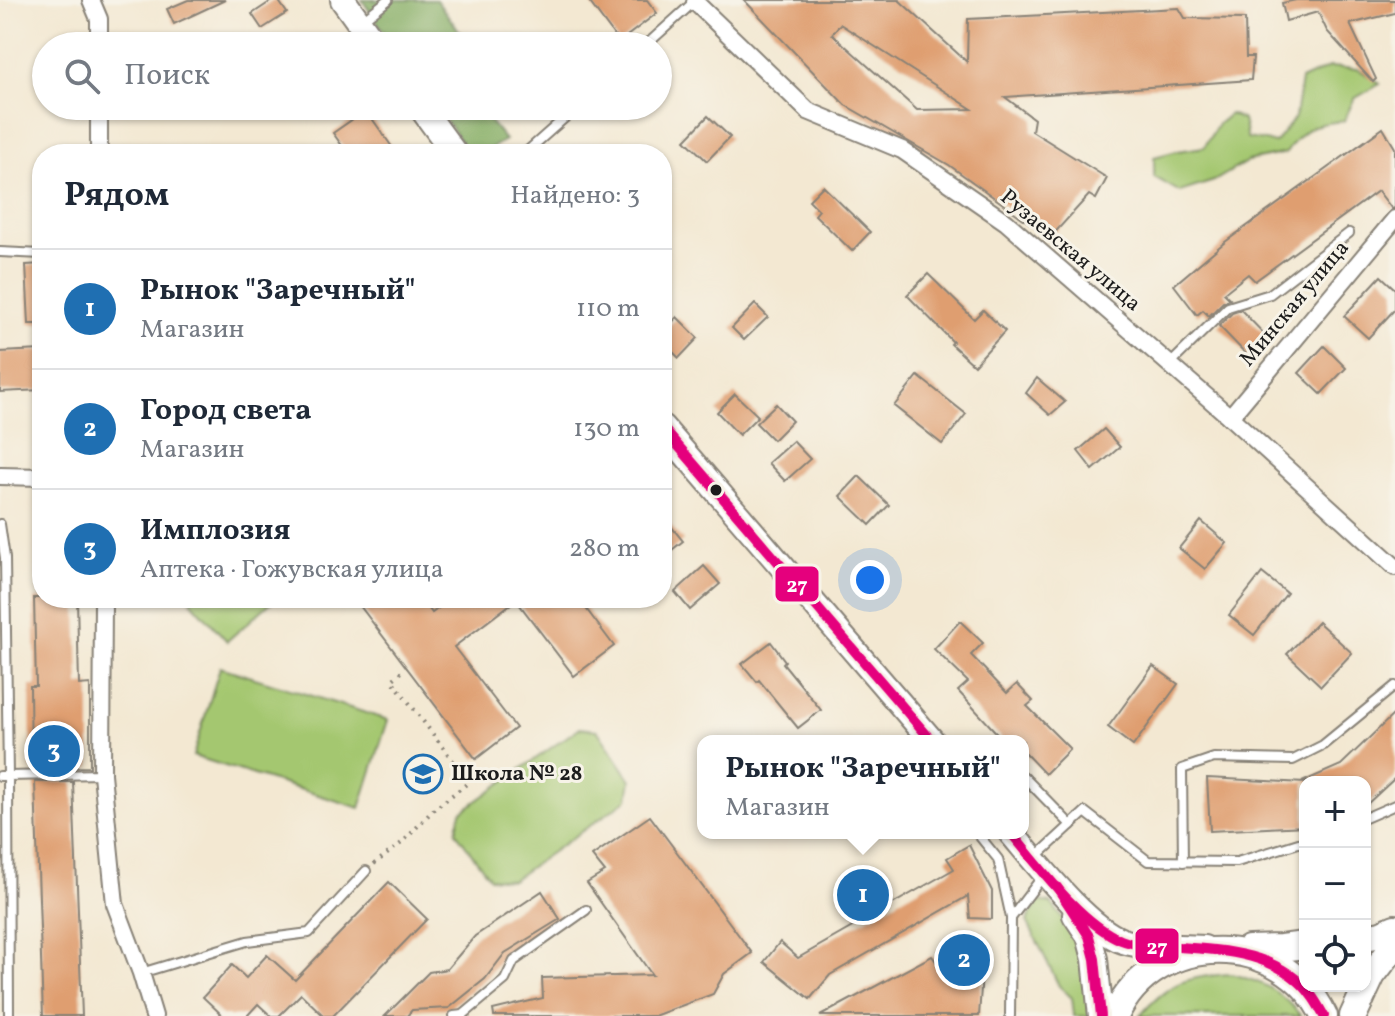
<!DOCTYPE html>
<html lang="ru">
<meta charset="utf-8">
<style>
body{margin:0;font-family:Vollkorn,serif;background:#f2f2f3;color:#1f2937}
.controls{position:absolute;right:24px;bottom:24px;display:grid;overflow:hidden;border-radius:16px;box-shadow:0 2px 6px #0004}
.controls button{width:72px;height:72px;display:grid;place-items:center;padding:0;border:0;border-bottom:2px solid #e0e1e3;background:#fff;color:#1f2937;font:40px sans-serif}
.you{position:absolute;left:870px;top:580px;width:28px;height:28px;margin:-20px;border:6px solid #fff;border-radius:50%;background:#1a73e8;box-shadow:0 0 0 12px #1a73e833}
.badge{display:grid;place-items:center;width:52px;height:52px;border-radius:50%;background:#1f6fb2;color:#fff;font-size:26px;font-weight:700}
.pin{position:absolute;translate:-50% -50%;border:4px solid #fff;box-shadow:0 2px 8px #0006}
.popup{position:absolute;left:697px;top:735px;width:332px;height:104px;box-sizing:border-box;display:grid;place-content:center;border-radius:16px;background:#fff;filter:drop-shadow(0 2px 6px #0005);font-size:26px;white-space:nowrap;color:#747a83}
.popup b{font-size:30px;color:#1f2937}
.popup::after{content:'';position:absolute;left:50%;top:100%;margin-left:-16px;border:16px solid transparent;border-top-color:#fff}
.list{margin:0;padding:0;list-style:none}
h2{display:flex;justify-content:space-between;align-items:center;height:104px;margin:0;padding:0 32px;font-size:34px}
h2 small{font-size:26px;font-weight:400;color:#747a83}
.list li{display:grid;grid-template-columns:52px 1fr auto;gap:24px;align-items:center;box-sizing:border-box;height:120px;padding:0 32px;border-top:2px solid #e0e1e3}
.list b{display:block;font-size:30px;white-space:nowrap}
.list p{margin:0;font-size:26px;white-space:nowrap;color:#747a83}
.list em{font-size:26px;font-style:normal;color:#747a83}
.icon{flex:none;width:44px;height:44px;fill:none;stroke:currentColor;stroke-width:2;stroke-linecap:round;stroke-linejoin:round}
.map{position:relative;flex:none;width:1395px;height:1016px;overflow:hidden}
.search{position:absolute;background:#fff;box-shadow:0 2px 6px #0004;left:32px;top:32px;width:640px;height:88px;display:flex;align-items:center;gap:20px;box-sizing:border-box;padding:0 28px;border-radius:44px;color:#747a83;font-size:30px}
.panel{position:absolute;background:#fff;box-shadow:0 2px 6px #0004;left:32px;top:144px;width:640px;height:464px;border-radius:32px}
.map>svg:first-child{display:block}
</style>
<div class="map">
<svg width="1395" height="1016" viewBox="0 0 1395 1016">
<rect width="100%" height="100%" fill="#f7f3e8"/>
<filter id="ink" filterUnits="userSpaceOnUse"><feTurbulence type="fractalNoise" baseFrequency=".0125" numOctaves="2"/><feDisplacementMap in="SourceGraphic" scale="16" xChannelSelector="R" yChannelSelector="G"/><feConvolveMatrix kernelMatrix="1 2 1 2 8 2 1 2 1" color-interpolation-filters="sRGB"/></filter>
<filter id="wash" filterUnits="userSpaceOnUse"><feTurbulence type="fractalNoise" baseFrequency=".006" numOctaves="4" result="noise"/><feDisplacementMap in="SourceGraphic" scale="32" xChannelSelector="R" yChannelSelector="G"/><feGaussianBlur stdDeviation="1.8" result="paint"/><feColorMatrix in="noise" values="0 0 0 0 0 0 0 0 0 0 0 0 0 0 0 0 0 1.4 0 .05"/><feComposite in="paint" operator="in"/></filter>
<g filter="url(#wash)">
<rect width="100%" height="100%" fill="#f3e8d2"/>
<g fill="#a4c770" stroke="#607246" stroke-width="2">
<path d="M1329,67L1358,69L1380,84L1354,99L1344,121C1311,125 1305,125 1286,153L1248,161L1214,181L1180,192L1154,177V157L1177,151L1204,147L1218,124L1230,114L1243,120L1247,138L1275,143L1295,117L1301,80Z"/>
<polygon points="194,598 276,598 227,641 191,601"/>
<polygon points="220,667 388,720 360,808 193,756"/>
<polygon points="579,728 597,730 631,780 628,799 512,880 490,878 456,832 461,812"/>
<polygon points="1038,901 1051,903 1083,945 1090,1016 1074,1016 1072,998 1059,986 1027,921"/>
<path d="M1231,974C1264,982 1279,990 1301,1016H1140C1168,982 1189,976 1231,974Z"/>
</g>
<g fill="#83ac62" stroke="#50643f" stroke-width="2">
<polygon points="362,0 436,0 471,46 394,46"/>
<polygon points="436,106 477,106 505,140 481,154 469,154"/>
</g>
<g id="blocks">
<g fill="#df9e6f" fill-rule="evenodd">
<polygon points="188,0 225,0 174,24 167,9"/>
<polygon points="273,0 278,0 287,13 262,29 252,14"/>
<polygon points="588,0 647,0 657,13 619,42"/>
<path d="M744,0H899L967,62L968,19L1179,8L1185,18L1245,19L1246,57H1253L1251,80L1005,97L1034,119L1032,131L1107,178L1096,199L1089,195L1050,238L949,165L845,105ZM840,24L972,109L917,110L832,34Z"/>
<polygon points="1296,0 1395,0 1395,13 1350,24 1376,79 1373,82 1327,31 1318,12 1286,21 1282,3"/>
<polygon points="366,110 397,154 348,154 333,133"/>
<polygon points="708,116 730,137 707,161 685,140"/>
<polygon points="1383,128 1395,148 1395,208 1392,209 1378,191 1255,281 1248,274 1224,293 1230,299 1223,302 1209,316 1203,310 1197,315 1174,285 1225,242"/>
<polygon points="823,186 870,232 852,251 815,215 819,210 809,200"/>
<polygon points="42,264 42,324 29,324 26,265"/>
<polygon points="928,274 974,319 983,310 1005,331 974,365 951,344 953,342 907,295"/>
<polygon points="1381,276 1395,289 1395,309 1368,338 1344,316"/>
<polygon points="755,304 768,317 744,340 732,328"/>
<polygon points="1241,310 1271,341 1252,360 1219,326 1232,313"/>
<polygon points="677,317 698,338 679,358 662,341 662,333"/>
<polygon points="1324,346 1346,368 1321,394 1299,373"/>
<polygon points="42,350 42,390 0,392 0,352"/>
<polygon points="918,376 966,414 942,444 894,406"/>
<polygon points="1037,378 1065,402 1050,415 1026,393"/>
<polygon points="735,394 758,416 739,435 717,412"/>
<polygon points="776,404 792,421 773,440 756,423"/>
<polygon points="1104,429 1120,447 1093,470 1078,451"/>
<polygon points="793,441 810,459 785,481 768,463"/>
<polygon points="859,476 889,505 870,525 840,496"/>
<polygon points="662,515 683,541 662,558"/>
<polygon points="1201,521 1227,543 1205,569 1179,548"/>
<polygon points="704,566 720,584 690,610 675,592"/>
<polygon points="1262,573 1287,593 1254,635 1229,615"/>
<polygon points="34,598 77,598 79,685 90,684 90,767 31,769 30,686 36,686"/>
<polygon points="354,598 421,598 432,613 452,598 578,598 614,646 574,676 516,600 454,647 516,728 476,759"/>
<polygon points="960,621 983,643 971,655 1007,693 1017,684 1033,701 1027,706 1070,749 1045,774 1023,751 1023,741 1004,741 958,691 968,682 934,649"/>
<polygon points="1318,622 1352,653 1321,686 1287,654"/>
<polygon points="771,642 785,661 783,663 821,710 798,728 759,680 757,682 742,664"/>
<polygon points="1153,666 1178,684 1133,746 1108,727"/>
<polygon points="1395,713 1395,778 1365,806 1365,782 1302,782 1341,765"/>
<polygon points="1207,778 1305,783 1305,826 1210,831"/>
<polygon points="35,782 73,782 82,1016 43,1016"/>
<polygon points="650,816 752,953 724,974 713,994 654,1016 494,1016 493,1010 543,998 542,978 652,975 587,883 605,872 592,856"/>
<polygon points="969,845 992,891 992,919 970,918 968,896 830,975 810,999 764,962 780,942 798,958 954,869 947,858"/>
<polygon points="389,882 427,919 333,1016 324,1016 301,994 279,1016 271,1016 258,1004 247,1016 223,1016 203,997 232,965 246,978 267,955 295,980"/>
<polygon points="542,891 560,919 505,953 485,979 449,1008 412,1010 407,1016 385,1016 429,972 447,969 475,936"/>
<polygon points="984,946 979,1016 820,1016 932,956 950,980 953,953"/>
</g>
</g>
</g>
<g filter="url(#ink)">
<use href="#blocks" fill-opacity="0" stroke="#888277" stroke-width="2"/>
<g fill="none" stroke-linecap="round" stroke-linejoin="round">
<defs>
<g id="lane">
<polyline points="360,22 388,0"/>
<polyline points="645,46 695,1"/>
<polyline points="524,154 578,106"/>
<polyline points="0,252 42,254"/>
<polyline points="1170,364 1228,307 1270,294 1349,233"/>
<polyline points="0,524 5,558 8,776 0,776"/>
<polyline points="1023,776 1071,825"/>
<polyline points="1365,818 1395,805"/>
<polyline points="977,833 998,859 1011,918"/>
<polyline points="1034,859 1085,812 1148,861 1237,862 1305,841"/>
<polyline points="1183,862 1182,769 1214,758 1293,760 1323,745 1395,686"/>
<polyline points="141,973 247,941 309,933 366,871"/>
<polyline points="9,1016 8,776 102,774"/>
<polyline points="454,1016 463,1015 505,980 514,961 586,910"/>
<polyline points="1010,1016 1011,918 1043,876"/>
</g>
<g id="street">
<polyline points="91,0 99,19 99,46"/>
<polyline points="695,2 808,111 902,150 1006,222 1230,417 1395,567"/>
<polyline points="99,106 99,154"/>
<polyline points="1230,417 1395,219"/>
<polyline points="0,476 42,477"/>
<polyline points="103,598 102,774 115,904 141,973 154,1016"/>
</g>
<g id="secondary">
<polyline points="343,0 376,46"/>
<polyline points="420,106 455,154"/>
<polyline points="662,427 932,741"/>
<path d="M1011,833C1036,862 1088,929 1123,941C1148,949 1177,946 1204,948"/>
<polyline points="1075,915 1089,936 1095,959 1101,1016"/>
</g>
<g id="primary">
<polyline points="1365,937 1381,934 1395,928"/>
<polyline points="1249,949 1281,948 1305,945"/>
<path d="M1115,1016C1155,929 1283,929 1324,1016"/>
<polyline points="1353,1016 1372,975 1395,945"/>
</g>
</defs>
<use href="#lane" stroke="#888277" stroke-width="12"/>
<use href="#street" stroke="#888277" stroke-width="20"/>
<use href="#secondary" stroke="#888277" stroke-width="28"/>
<use href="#primary" stroke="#888277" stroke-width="30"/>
<polyline stroke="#888277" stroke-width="4" stroke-dasharray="2 6" stroke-linecap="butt" points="374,864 403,842 433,810 469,782 392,680 407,668"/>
<use href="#lane" stroke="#fff" stroke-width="8"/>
<use href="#street" stroke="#fff" stroke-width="16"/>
<use href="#secondary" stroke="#fff" stroke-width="24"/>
<use href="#primary" stroke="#fff" stroke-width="26"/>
<defs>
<g id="bus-1">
<polyline points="662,427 932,741"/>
<path d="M1011,833C1040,867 1080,923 1121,940C1138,947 1158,946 1176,947C1224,950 1280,953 1311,995C1316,1001 1320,1009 1324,1016"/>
<polyline points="1057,887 1089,936 1095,959 1101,1016"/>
</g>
</defs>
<use href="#bus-1" stroke="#f7f3e8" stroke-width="16"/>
<use href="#bus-1" stroke="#e5007d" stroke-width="10"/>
</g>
</g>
<defs>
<symbol id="school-ring" viewBox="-11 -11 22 22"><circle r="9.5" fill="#f7f3e8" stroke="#1f6fb2" stroke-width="1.5"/><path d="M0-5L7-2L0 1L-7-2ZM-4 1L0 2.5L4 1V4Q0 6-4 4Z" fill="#1f6fb2"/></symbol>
</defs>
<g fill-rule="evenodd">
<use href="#school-ring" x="401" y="752" width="44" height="44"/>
</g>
<circle fill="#1c1c1c" stroke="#f7f3e8" stroke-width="3" cx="716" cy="490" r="7"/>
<g text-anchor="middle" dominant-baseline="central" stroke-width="6" stroke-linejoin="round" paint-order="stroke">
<g font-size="22" fill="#1c1c1c" stroke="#f7f3e8">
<text transform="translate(1070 251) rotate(40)">Рузаевская улица</text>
<text transform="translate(1295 304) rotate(-50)">Минская улица</text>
</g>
<g font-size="22" font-weight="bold" fill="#1c1c1c" stroke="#f7f3e8" text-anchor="start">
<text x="451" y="774">Школа № 28</text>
</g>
</g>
<g stroke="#f7f3e8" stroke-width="3">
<rect x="774" y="565" width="46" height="38" rx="8" fill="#e5007d"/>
<rect x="1134" y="927" width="46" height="38" rx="8" fill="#e5007d"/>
</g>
<g font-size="22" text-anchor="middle" font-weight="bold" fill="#fff">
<text x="797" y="592">27</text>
<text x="1157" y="954">27</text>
</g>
</svg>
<div class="controls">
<button>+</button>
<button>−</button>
<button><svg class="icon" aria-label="locate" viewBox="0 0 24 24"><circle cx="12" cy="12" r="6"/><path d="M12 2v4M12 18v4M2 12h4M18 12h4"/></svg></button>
</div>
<div class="you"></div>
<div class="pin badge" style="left:863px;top:895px">1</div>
<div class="popup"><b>Рынок &quot;Заречный&quot;</b>Магазин</div>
<div class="pin badge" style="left:964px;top:960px">2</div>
<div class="pin badge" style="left:54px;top:751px">3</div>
<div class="search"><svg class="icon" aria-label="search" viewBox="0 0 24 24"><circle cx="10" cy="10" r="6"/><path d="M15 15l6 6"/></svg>Поиск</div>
<section class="panel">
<h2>Рядом<small>Найдено: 3</small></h2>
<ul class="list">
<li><span class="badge">1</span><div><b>Рынок &quot;Заречный&quot;</b><p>Магазин</p></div><em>110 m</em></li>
<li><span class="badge">2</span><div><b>Город света</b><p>Магазин</p></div><em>130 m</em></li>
<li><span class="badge">3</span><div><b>Имплозия</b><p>Аптека · Гожувская улица</p></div><em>280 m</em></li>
</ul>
</section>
</div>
